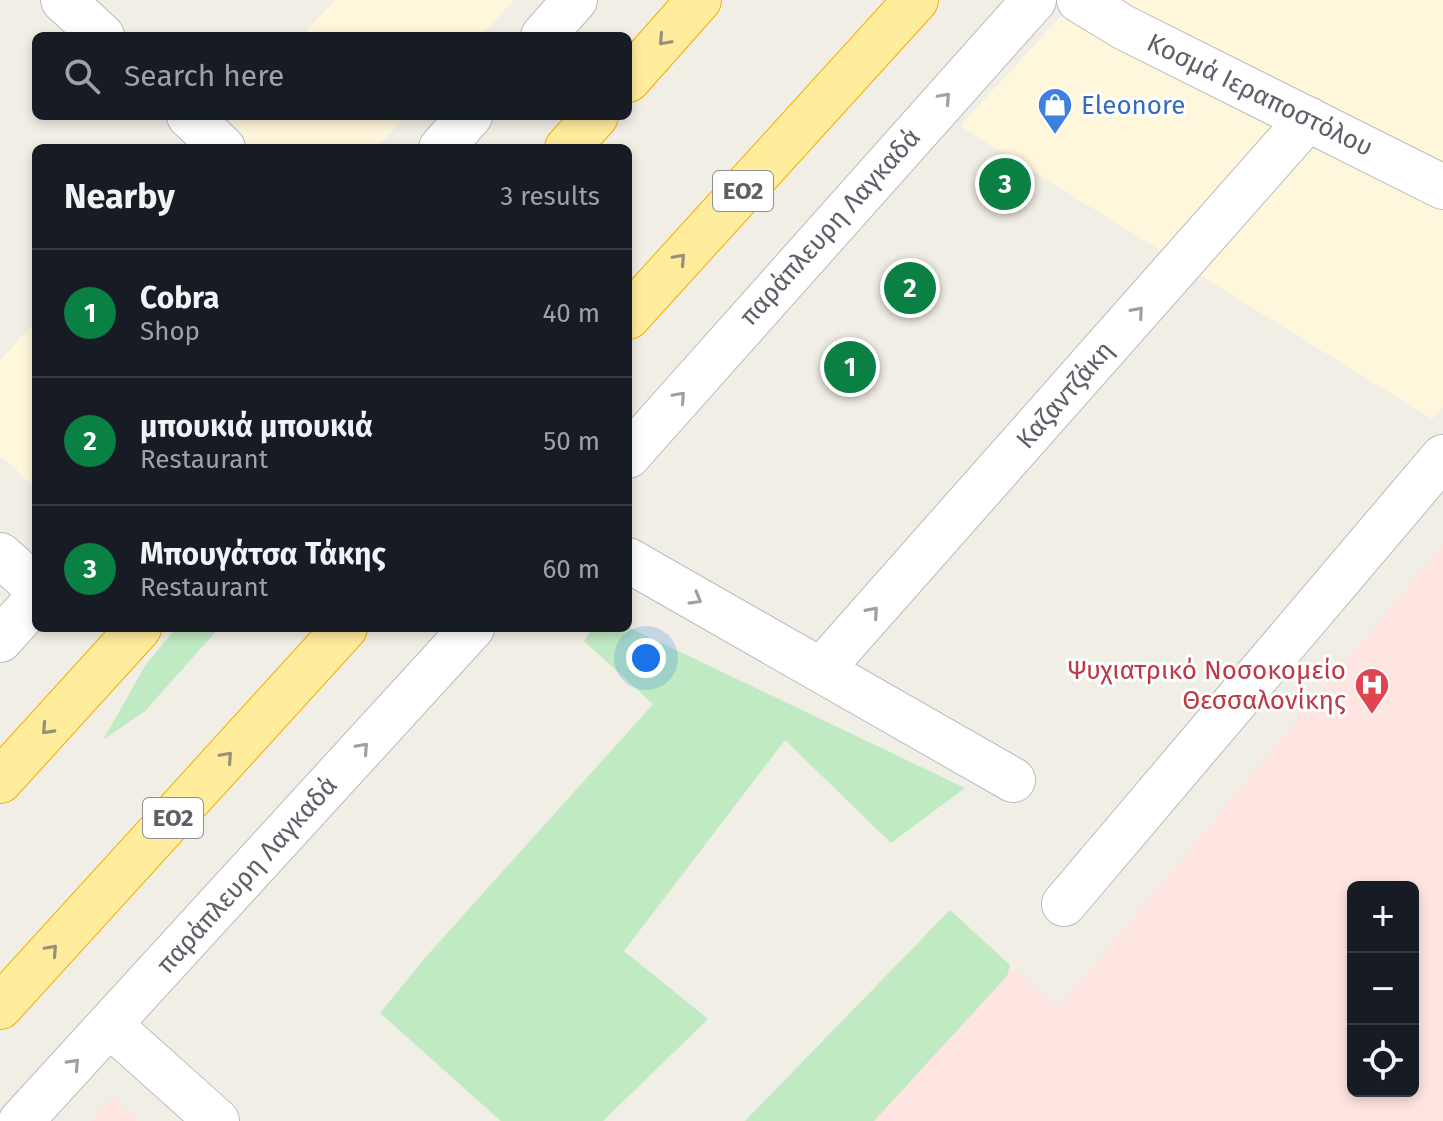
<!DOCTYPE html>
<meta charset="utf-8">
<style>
body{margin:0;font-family:"Fira Sans",sans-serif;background:#20242c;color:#f1f3f6}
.controls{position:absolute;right:24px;bottom:24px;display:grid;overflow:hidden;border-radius:12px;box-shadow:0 4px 12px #0003}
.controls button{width:72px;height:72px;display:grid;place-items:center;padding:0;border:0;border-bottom:2px solid #363941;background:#171b24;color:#f1f3f6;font:40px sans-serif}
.you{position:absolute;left:646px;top:658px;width:28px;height:28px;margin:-20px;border:6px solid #fff;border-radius:50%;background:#1a73e8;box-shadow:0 0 0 12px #1a73e833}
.badge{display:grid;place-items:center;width:52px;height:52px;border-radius:50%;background:#0b8043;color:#fff;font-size:26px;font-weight:700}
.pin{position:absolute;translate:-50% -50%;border:4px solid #fff;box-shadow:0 2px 8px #0006}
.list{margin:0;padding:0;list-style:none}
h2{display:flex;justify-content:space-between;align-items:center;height:104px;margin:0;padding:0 32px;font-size:34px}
h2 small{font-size:26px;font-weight:400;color:#9ea1a6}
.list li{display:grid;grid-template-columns:52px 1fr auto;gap:24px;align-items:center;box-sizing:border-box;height:128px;padding:0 32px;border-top:2px solid #363941}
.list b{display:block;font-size:30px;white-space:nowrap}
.list p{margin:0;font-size:26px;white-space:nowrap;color:#9ea1a6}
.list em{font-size:26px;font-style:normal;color:#9ea1a6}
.icon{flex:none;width:44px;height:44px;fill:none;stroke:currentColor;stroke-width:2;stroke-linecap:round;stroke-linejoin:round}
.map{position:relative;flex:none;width:1443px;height:1121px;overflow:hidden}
.search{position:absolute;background:#171b24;box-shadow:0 4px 12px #0003;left:32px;top:32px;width:600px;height:88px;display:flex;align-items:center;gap:20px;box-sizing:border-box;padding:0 28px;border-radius:12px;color:#9ea1a6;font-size:30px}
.panel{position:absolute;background:#171b24;box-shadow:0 4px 12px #0003;left:32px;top:144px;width:600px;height:488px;border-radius:12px}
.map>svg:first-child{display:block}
</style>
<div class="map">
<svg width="1443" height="1121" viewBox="0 0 1443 1121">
<rect width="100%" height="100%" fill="#f1eee5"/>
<g fill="#fff7dc">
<polygon points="335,0 514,0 481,36 302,36"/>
<polygon points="1076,0 1443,0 1443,407 1432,419 960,126"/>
<polygon points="227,116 406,116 376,148 197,148"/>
<polygon points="36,322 36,489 0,456 0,360"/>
</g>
<g fill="#fee5e2" fill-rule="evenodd">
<path d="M1443,544V1121H745L950,910L1058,1008ZM1353,887H1413V1091H1353Z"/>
<polygon points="112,1097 138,1121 90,1121"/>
</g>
<g fill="#c0eac1">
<polygon points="628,627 965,788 891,843 785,740 624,951 708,1019 603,1121 501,1121 380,1013 425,958 653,704 584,641 593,628"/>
<polygon points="176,628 219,628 145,711 103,740 145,666"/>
<polygon points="950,910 1010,965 1007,976 874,1121 745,1121"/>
</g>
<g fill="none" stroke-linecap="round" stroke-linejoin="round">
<defs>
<g id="minor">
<polyline points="63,0 102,36"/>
<polyline points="189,116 223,148"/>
<polyline points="0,555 36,587"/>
<polyline points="628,560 1013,780"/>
<polyline points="821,670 1308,119"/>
<polyline points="1064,904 1443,457"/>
<polyline points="110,1025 217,1121"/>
</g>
<g id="tertiary">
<polyline points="1079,0 1123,27 1443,187"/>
<polyline points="543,36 575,0"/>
<polyline points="441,148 470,116"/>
<polyline points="628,456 1034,0"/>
<polyline points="0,640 36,600"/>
<polyline points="21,1121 472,628"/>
</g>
<g id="trunk">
<polyline points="628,80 699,0"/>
<polyline points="567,148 596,116"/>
<polyline points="628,317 916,0"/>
<polyline points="0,781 139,628"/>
<polyline points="0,1007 345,628"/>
</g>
</defs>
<use href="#minor" stroke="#b8bbc0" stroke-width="46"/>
<use href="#tertiary" stroke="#b8bbc0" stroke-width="46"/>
<use href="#trunk" stroke="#f6ad00" stroke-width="46"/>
<use href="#minor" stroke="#fff" stroke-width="44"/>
<use href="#tertiary" stroke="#fff" stroke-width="44"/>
<use href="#trunk" stroke="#ffec9d" stroke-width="44"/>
</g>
<defs><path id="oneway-chevron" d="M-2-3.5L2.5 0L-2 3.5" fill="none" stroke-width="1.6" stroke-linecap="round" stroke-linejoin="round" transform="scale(2)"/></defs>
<g stroke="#96927a">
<use href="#oneway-chevron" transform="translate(664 40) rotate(132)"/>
<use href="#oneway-chevron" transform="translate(680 259) rotate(-48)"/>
<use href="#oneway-chevron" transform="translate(47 729) rotate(133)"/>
<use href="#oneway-chevron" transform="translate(227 757) rotate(-48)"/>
<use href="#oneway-chevron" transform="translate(52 950) rotate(-48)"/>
</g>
<g stroke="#9ea0a4">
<use href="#oneway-chevron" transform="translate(945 98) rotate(-48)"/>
<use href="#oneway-chevron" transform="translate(1138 312) rotate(-49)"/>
<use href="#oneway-chevron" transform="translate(680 397) rotate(-48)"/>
<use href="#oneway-chevron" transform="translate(696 599) rotate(30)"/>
<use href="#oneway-chevron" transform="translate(873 612) rotate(-49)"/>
<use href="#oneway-chevron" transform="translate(363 748) rotate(-48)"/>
<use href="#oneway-chevron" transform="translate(74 1064) rotate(-47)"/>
</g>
<defs>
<symbol id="shop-pin" viewBox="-11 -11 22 30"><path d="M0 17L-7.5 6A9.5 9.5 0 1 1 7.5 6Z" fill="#3f7fe0" stroke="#fff"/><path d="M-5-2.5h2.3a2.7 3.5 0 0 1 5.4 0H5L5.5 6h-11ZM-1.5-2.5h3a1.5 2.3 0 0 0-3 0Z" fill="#fff"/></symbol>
<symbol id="hospital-pin" viewBox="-11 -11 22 30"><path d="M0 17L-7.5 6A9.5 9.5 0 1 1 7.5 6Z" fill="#e0444e" stroke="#fff"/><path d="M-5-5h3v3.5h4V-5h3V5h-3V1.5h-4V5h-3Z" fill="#fff"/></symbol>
</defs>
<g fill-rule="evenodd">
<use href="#shop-pin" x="1035" y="85" width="40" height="54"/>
<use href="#hospital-pin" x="1352" y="665" width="40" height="54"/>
</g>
<g text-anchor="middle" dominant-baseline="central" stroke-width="6" stroke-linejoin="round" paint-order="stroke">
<g fill="#fff" stroke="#8e9095" stroke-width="2">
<rect x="713" y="171" width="60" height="40" rx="6"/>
<rect x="143" y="798" width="60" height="40" rx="6"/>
</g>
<g font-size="24" font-weight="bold" fill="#5d6167">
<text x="743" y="191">ΕΟ2</text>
<text x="173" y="818">ΕΟ2</text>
</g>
<g font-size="26" fill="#5d6167" stroke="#fff">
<text transform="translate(1260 95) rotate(26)">Κοσμά Ιεραποστόλου</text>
<text transform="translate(830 227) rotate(-48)">παράπλευρη Λαγκαδά</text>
<text transform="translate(1065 395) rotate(-49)">Καζαντζάκη</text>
<text transform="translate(247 875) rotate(-48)">παράπλευρη Λαγκαδά</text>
</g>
<g font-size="26" fill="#366cbe" stroke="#fff" text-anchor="start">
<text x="1081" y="105">Eleonore</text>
</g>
<g font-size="26" fill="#be3a42" stroke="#fff" text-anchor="end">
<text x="1346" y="670">Ψυχιατρικό Νοσοκομείο<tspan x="1346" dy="30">Θεσσαλονίκης</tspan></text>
</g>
</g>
</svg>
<div class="controls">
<button>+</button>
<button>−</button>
<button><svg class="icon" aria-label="locate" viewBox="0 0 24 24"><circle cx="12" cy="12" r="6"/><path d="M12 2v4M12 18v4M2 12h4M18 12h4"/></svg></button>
</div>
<div class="you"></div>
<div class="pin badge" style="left:850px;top:367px">1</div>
<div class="pin badge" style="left:910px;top:288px">2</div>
<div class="pin badge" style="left:1005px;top:184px">3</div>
<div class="search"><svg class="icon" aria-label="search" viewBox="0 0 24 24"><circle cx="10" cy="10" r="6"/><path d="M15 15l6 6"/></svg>Search here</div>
<section class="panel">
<h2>Nearby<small>3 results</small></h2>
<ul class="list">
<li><span class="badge">1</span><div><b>Cobra</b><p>Shop</p></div><em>40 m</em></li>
<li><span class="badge">2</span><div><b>μπουκιά μπουκιά</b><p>Restaurant</p></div><em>50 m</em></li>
<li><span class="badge">3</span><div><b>Μπουγάτσα Τάκης</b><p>Restaurant</p></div><em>60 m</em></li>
</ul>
</section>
</div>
